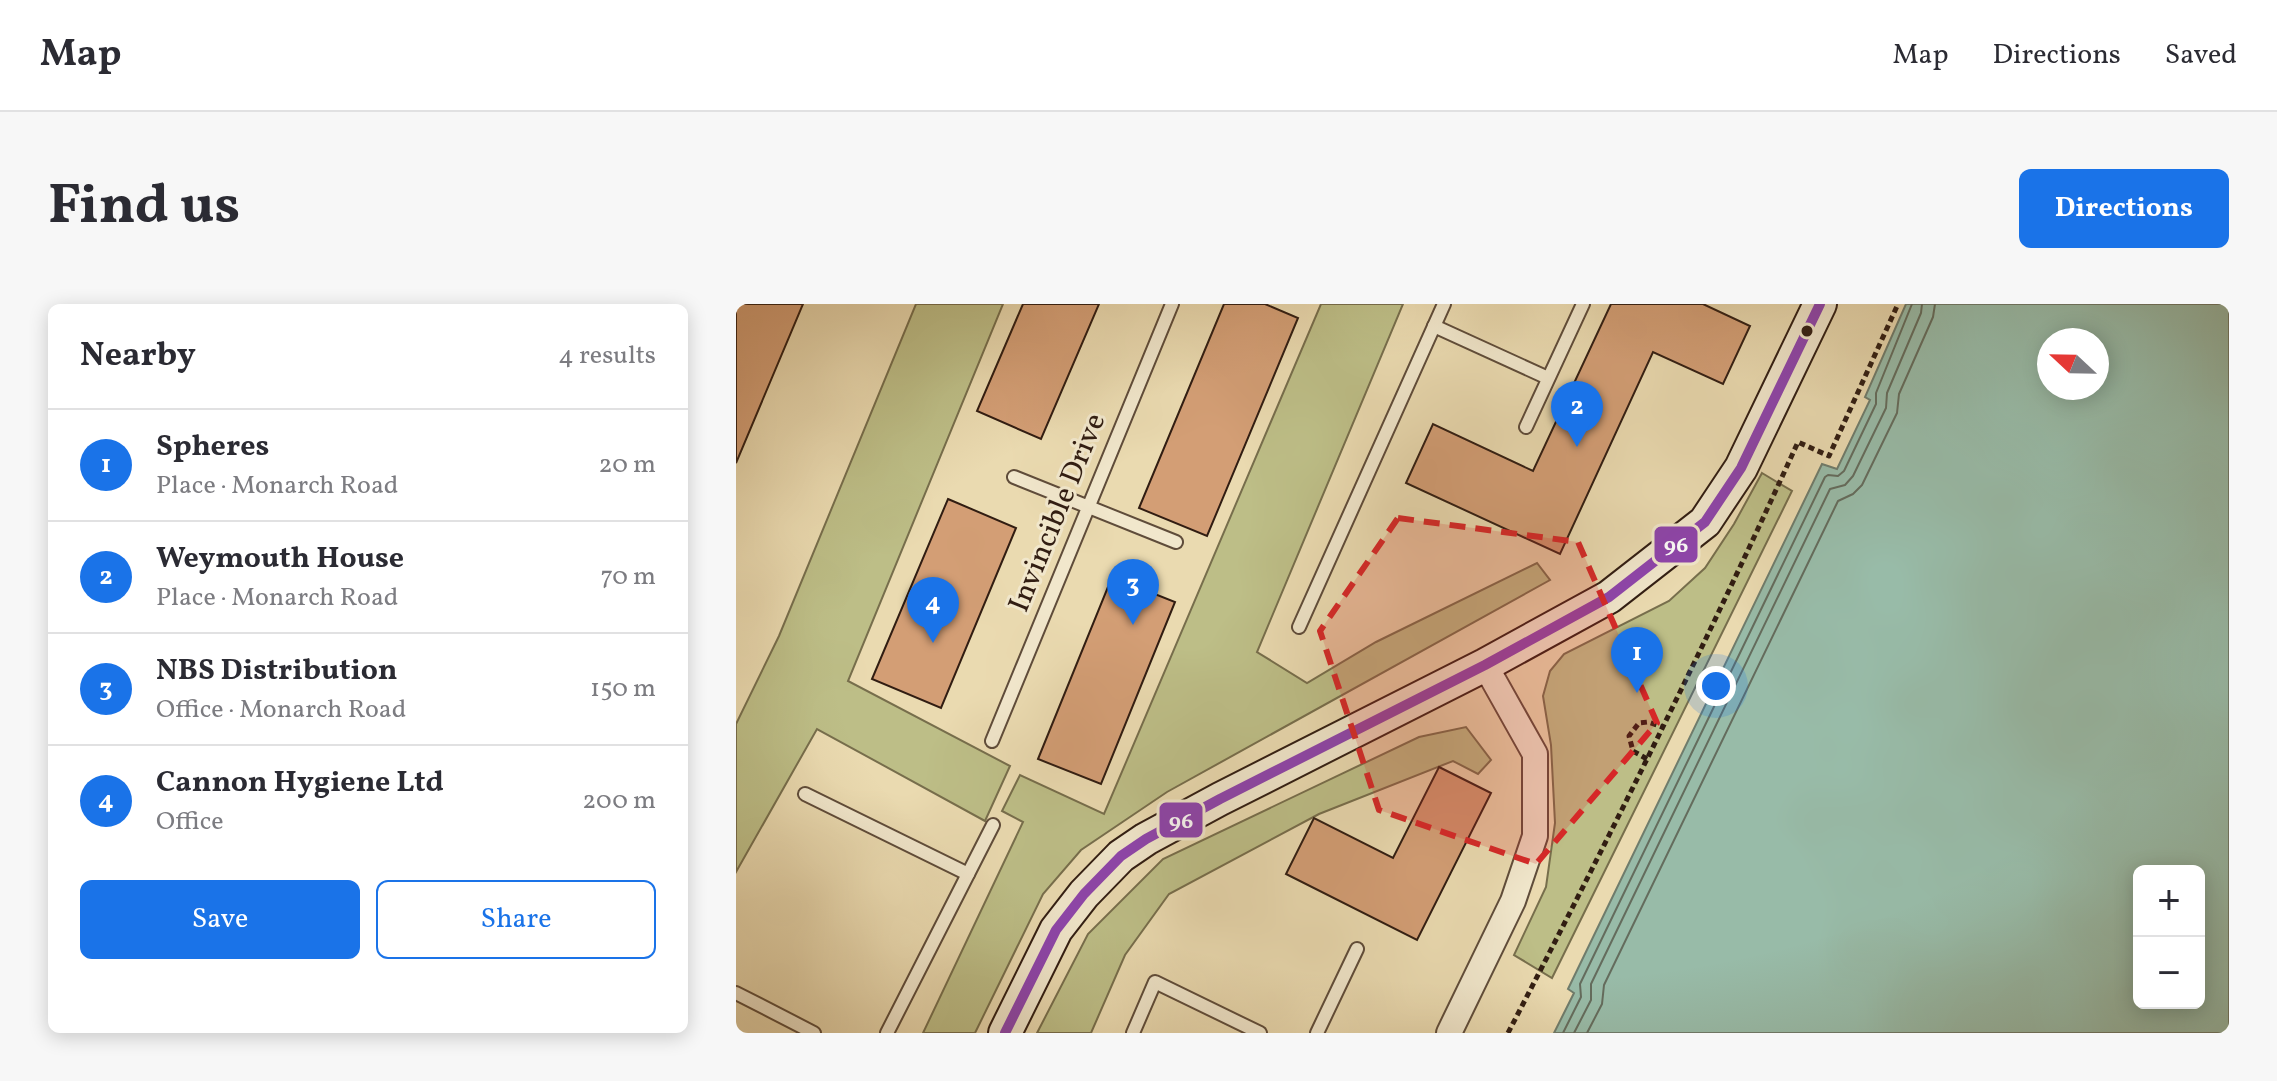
<!DOCTYPE html>
<meta charset="utf-8">
<style>
body{margin:0;font-family:Vollkorn,serif;background:#f7f7f7;color:#2b2b33}
.controls{position:absolute;right:24px;bottom:24px;display:grid;overflow:hidden;border-radius:12px;box-shadow:0 4px 20px #0003}
.controls button{width:72px;height:72px;display:grid;place-items:center;padding:0;border:0;border-bottom:2px solid #e1e1e2;background:#fff;color:#2b2b33;font:40px sans-serif}
.compass{position:absolute;left:1301px;top:24px;width:72px;height:72px;border-radius:50%;background:#fff;box-shadow:0 4px 20px #0003;rotate:292deg}
.you{position:absolute;left:980px;top:382px;width:28px;height:28px;margin:-20px;border:6px solid #fff;border-radius:50%;background:#1a73e8;box-shadow:0 0 0 12px #1a73e833}
.badge{display:grid;place-items:center;width:52px;height:52px;border-radius:50%;background:#1a73e8;color:#fff;font-size:26px;font-weight:700}
.pin{position:absolute;translate:-50% -66px;filter:drop-shadow(0 2px 4px #0008)}
.pin::after{content:'';position:absolute;top:42px;width:28px;height:24px;background:inherit;clip-path:polygon(0 0,100% 0,50% 100%)}
.list{margin:0;padding:0;list-style:none}
h2{display:flex;justify-content:space-between;align-items:center;height:104px;margin:0;padding:0 32px;font-size:34px}
h2 small{font-size:26px;font-weight:400;color:#7c7c81}
.list li{display:grid;grid-template-columns:52px 1fr auto;gap:24px;align-items:center;box-sizing:border-box;height:112px;padding:0 32px;border-top:2px solid #e1e1e2}
.list b{display:block;font-size:30px;white-space:nowrap}
.list p{margin:0;font-size:26px;white-space:nowrap;color:#7c7c81}
.list em{font-size:26px;font-style:normal;color:#7c7c81}
.actions{display:flex;gap:16px;padding:24px 32px}
.actions a{flex:1;padding:18px 0;border:2px solid #1a73e8;border-radius:12px;text-align:center;font-size:28px;color:#1a73e8}
.actions .main{background:#1a73e8;color:#fff}
.map{position:relative;flex:none;width:1493px;height:729px;overflow:hidden;border-radius:12px}
header{display:flex;align-items:center;gap:48px;box-sizing:border-box;height:112px;padding:0 40px;background:#fff;border-bottom:2px solid #e1e1e2}
header strong{font-size:38px}
nav{display:flex;gap:44px;margin-inline-start:auto;font-size:28px}
.intro{display:flex;align-items:center;justify-content:space-between;box-sizing:border-box;height:192px;padding:0 48px}
h1{margin:0;font-size:56px}
.button{padding:20px 36px;border-radius:12px;background:#1a73e8;color:#fff;font-size:28px;font-weight:700}
main{display:flex;gap:48px;padding:0 48px}
aside{flex:1;background:#fff;border-radius:12px;box-shadow:0 4px 20px #0003}
.map>svg:first-child{display:block}
</style>
<header>
<strong>Map</strong>
<nav><a>Map</a><a>Directions</a><a>Saved</a></nav>
</header>
<div class="intro"><h1>Find us</h1><a class="button">Directions</a></div>
<main>
<aside>
<h2>Nearby<small>4 results</small></h2>
<ul class="list">
<li><span class="badge">1</span><div><b>Spheres</b><p>Place · Monarch Road</p></div><em>20 m</em></li>
<li><span class="badge">2</span><div><b>Weymouth House</b><p>Place · Monarch Road</p></div><em>70 m</em></li>
<li><span class="badge">3</span><div><b>NBS Distribution</b><p>Office · Monarch Road</p></div><em>150 m</em></li>
<li><span class="badge">4</span><div><b>Cannon Hygiene Ltd</b><p>Office</p></div><em>200 m</em></li>
</ul>
<div class="actions"><a class="main">Save</a><a>Share</a></div>
</aside>
<div class="map">
<svg width="1493" height="729" viewBox="0 0 1493 729">
<rect width="100%" height="100%" fill="#eadab0"/>
<filter id="stains"><feTurbulence type="fractalNoise" baseFrequency=".0025" numOctaves="4"/><feColorMatrix values="0 0 0 0 .2 0 0 0 0 .09 0 0 0 0 .02 0 0 0 .5 -.17"/></filter>
<radialGradient id="worn" r=".72"><stop offset=".6" stop-color="#630" stop-opacity="0"/><stop offset="1" stop-color="#630" stop-opacity=".3"/></radialGradient>
<g fill="#bdbe87" stroke="#776e4c" stroke-width="2">
<polygon points="180,0 267,0 112,377 274,462 249,517 81,425 0,568 0,420 43,332"/>
<polygon points="585,0 667,0 521,348 571,379 640,338 801,259 814,276 431,488 345,546 307,590 239,729 187,729 287,518 266,507 284,471 368,510"/>
<polygon points="1026,169 1056,187 816,674 778,651 810,583 819,519 815,441 807,392 814,367 828,350 933,297 969,264 998,220"/>
<polygon points="730,423 755,456 742,470 717,457 583,510 433,590 389,651 355,729 301,729 352,630 427,555 683,433"/>
</g>
<path fill="#98bba8" stroke="#6f7c6c" stroke-width="2" fill-rule="evenodd" d="M1170,0H1493V729H818L838,689L832,685L1086,160L1101,165L1134,96L1129,93ZM1313,36H1361V84H1313ZM1403,567H1463V699H1403Z"/>
<g fill="none" stroke-linecap="round" stroke-linejoin="round">
<g stroke="#646c5d" stroke-width="2">
<polyline points="827,729 845,693 844,680 1089,173 1092,171 1102,172 1108,167 1140,100 1140,89 1176,0"/>
<polyline points="838,729 855,696 855,680 1094,185 1109,181 1117,172 1150,104 1151,89 1185,9 1186,0"/>
<polyline points="851,729 866,700 868,681 1102,197 1117,190 1126,181 1161,109 1163,90 1197,13 1199,0"/>
</g>
</g>
<g fill="#d39e75" stroke="#311d12" stroke-width="2">
<polygon points="0,0 67,0 0,159"/>
<polygon points="287,0 363,0 305,135 241,107"/>
<polygon points="488,0 529,0 562,14 471,232 403,204"/>
<polygon points="875,0 967,0 1014,22 987,80 917,48 824,250 670,179 697,120 797,167"/>
<polygon points="212,195 280,224 205,404 136,375"/>
<polygon points="376,273 439,298 365,480 302,455"/>
<polygon points="703,463 755,489 681,636 550,570 578,514 657,554"/>
</g>
<g fill="none" stroke-linecap="round" stroke-linejoin="round">
<defs>
<g id="lane">
<polyline points="698,22 812,74"/>
<polyline points="790,123 847,0"/>
<polyline points="278,173 440,238"/>
<polyline points="563,323 708,0"/>
<polyline points="256,437 436,0"/>
<polyline points="69,490 232,570"/>
<polyline points="0,689 78,729"/>
<polyline points="151,729 257,521"/>
<polyline points="397,729 419,678 524,729"/>
<polyline points="581,729 621,645"/>
</g>
<polyline id="street" points="713,729 777,597 799,532 799,450 749,361"/>
<polyline id="secondary" points="269,729 320,626 348,590 385,552 410,535 484,495 749,361 873,293 969,218 1005,164 1084,0"/>
</defs>
<use href="#lane" stroke="#5f4c3a" stroke-width="16"/>
<use href="#street" stroke="#5f4c3a" stroke-width="28"/>
<use href="#secondary" stroke="#311d12" stroke-width="36"/>
<g stroke="#311d12" stroke-width="5" stroke-dasharray="6 4" stroke-linecap="butt">
<polyline points="911,455 897,447 893,432 903,419 912,418 927,423"/>
<path d="M772,729C873,534 971,338 1062,138L1093,152L1162,0"/>
</g>
<use href="#lane" stroke="#f1e7cc" stroke-width="12"/>
<use href="#street" stroke="#f1e7cc" stroke-width="24"/>
<use href="#secondary" stroke="#f1e7cc" stroke-width="32"/>
<defs>
<polyline id="bus-1" points="269,729 320,626 348,590 385,552 410,535 484,495 749,361 873,293 969,218 1005,164 1084,0"/>
</defs>
<use href="#bus-1" stroke="#f1e7cc" stroke-width="16"/>
<use href="#bus-1" stroke="#8e44ad" stroke-width="10"/>
</g>
<path fill="#d62828" fill-opacity="0.2" stroke="#d62828" stroke-width="6" stroke-dasharray="16 10" stroke-linejoin="round" d="M662,214L842,238L921,419L800,560L643,506L584,327Z"/>
<circle fill="#311d12" stroke="#f1e7cc" stroke-width="3" cx="1071" cy="27" r="7"/>
<g text-anchor="middle" dominant-baseline="central" stroke-width="6" stroke-linejoin="round" paint-order="stroke">
<g font-size="30" fill="#311d12" stroke="#f1e7cc">
<text transform="translate(322 209) rotate(-68)">Invincible Drive</text>
</g>
</g>
<g stroke="#f1e7cc" stroke-width="3">
<rect x="917" y="221" width="46" height="39" rx="8" fill="#8e44ad"/>
<rect x="422" y="497" width="46" height="38" rx="8" fill="#8e44ad"/>
</g>
<g font-size="22" text-anchor="middle" font-weight="bold" fill="#fff">
<text x="940" y="248">96</text>
<text x="445" y="524">96</text>
</g>
<rect width="100%" height="100%" filter="url(#stains)"/>
<rect width="100%" height="100%" fill="url(#worn)"/>
</svg>
<div class="controls">
<button>+</button>
<button>−</button>
</div>
<svg class="compass" viewBox="-18 -18 36 36"><path d="M0-13l5 13h-10z" fill="#e53935"/><path d="M0 13l5-13h-10z" fill="#7c7c81"/></svg>
<div class="you"></div>
<div class="pin badge" style="left:901px;top:389px">1</div>
<div class="pin badge" style="left:841px;top:143px">2</div>
<div class="pin badge" style="left:397px;top:321px">3</div>
<div class="pin badge" style="left:197px;top:339px">4</div>
</div>
</main>
